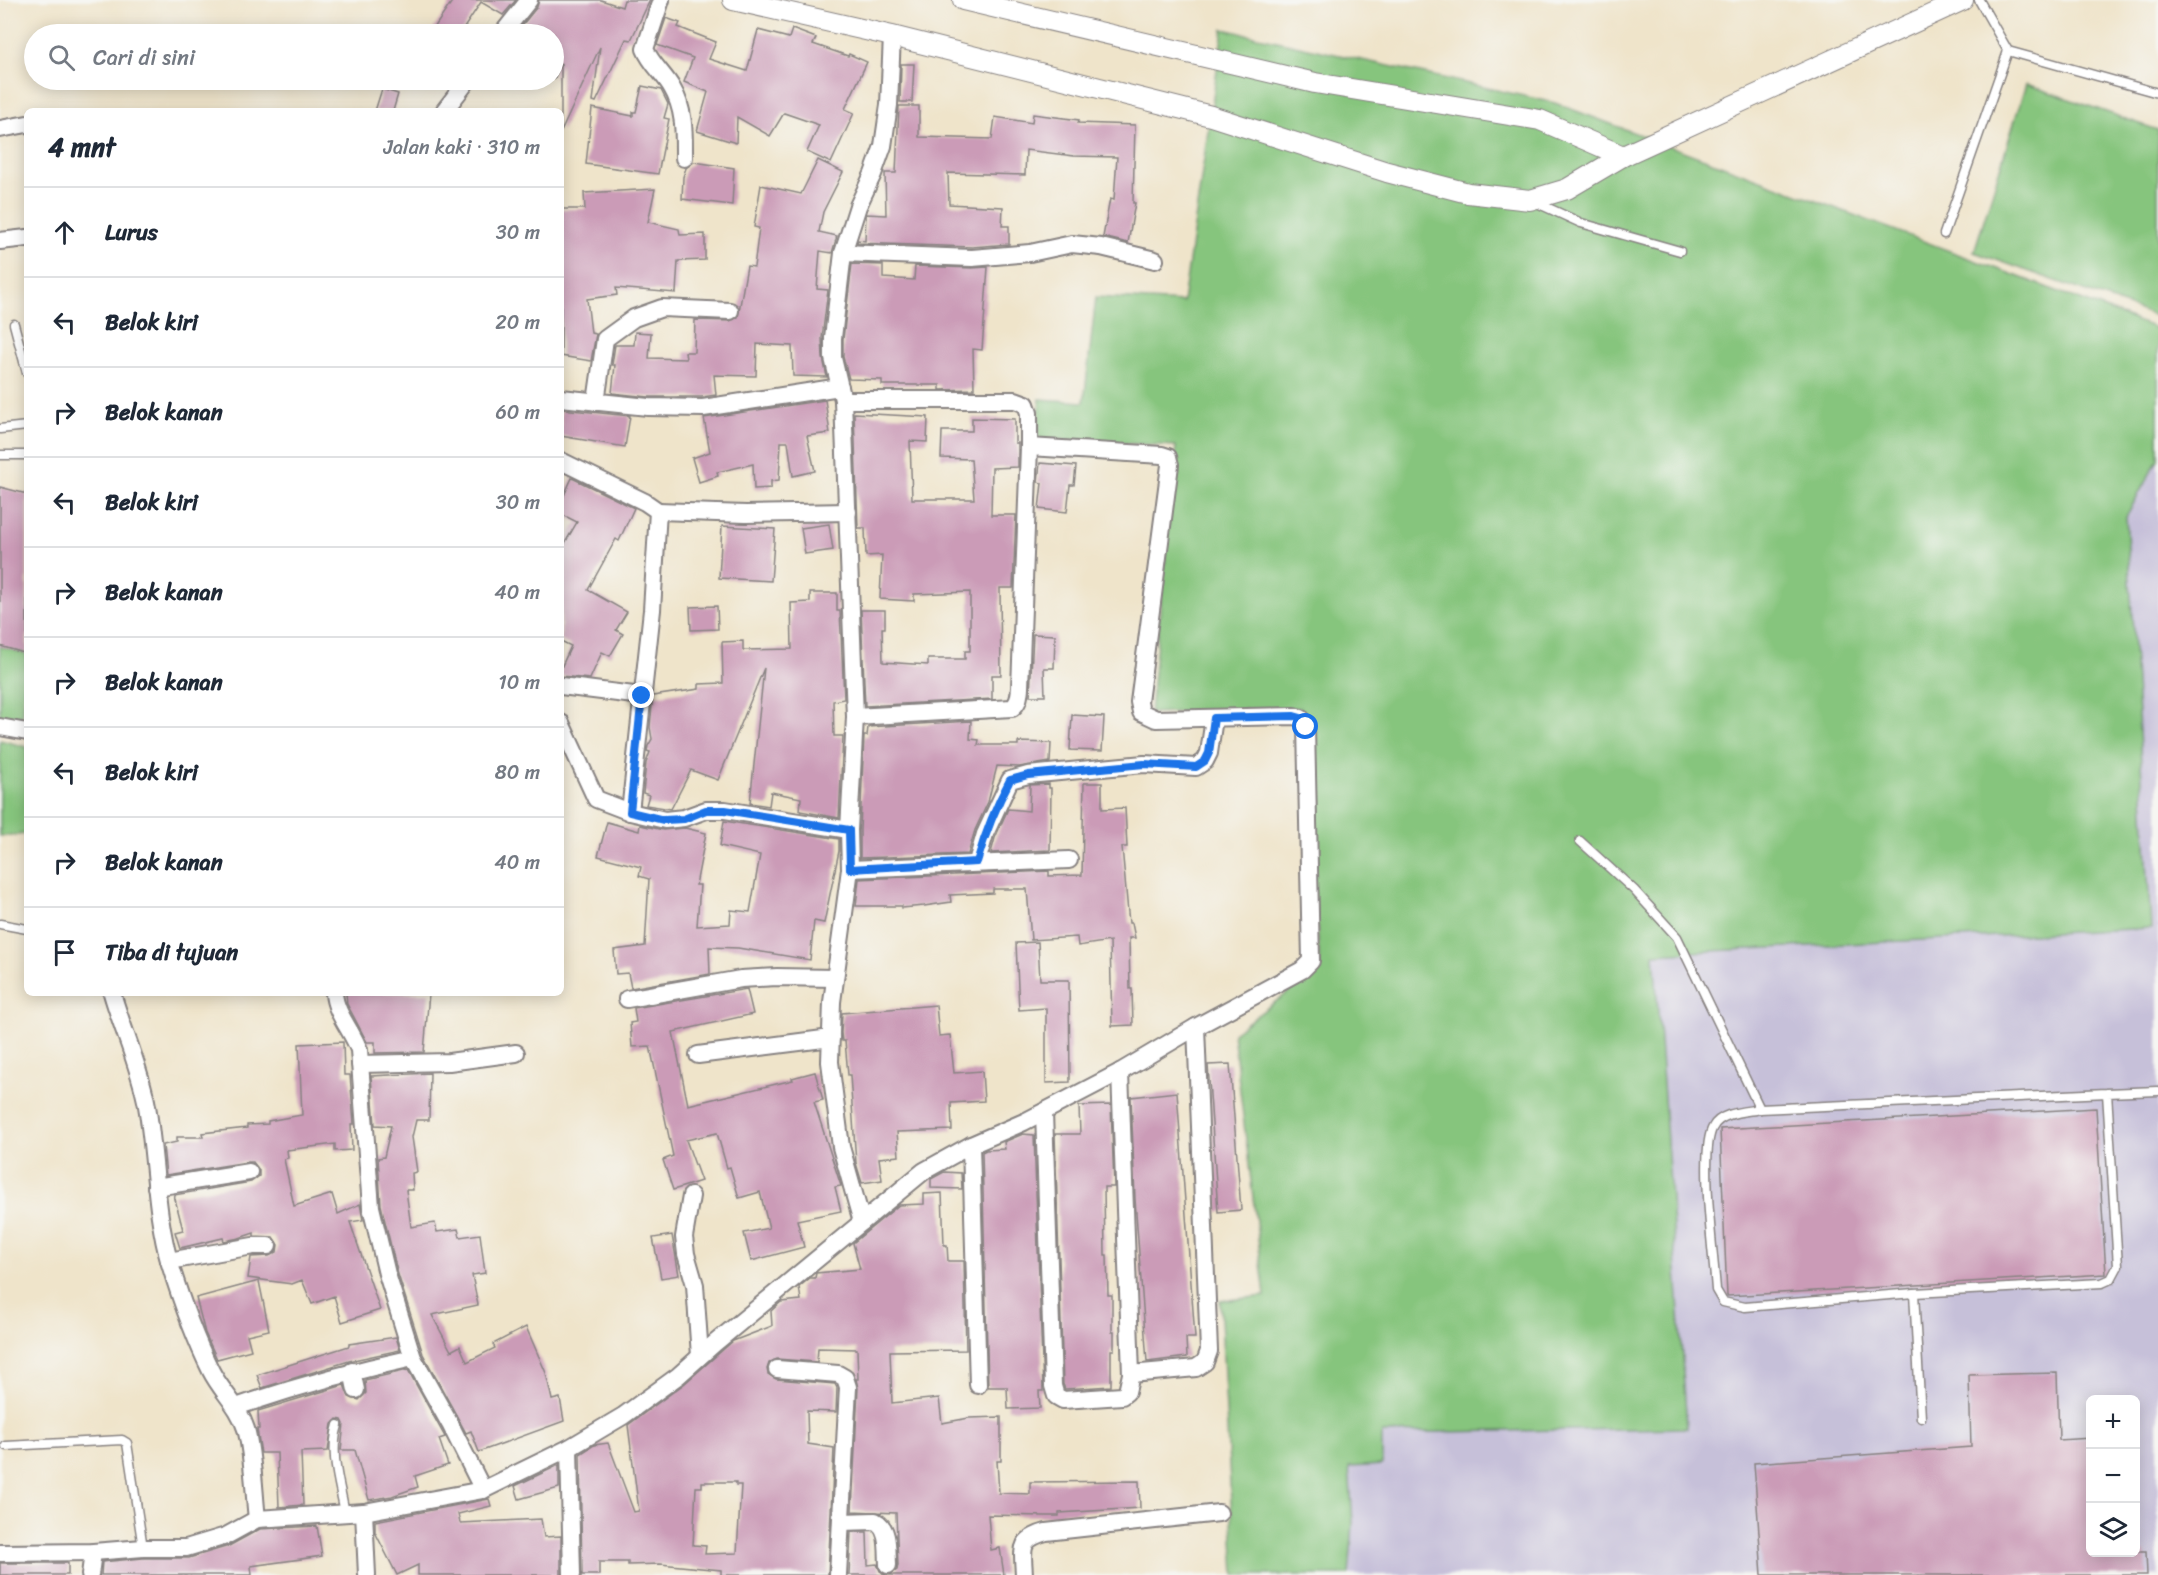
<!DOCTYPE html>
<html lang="id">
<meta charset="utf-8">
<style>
body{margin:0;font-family:Sriracha,sans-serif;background:#f2f2f3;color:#1f2937}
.controls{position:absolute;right:18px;bottom:18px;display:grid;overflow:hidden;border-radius:9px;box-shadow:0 3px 15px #0003}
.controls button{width:54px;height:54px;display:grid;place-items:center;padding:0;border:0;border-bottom:2px solid #e0e1e3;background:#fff;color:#1f2937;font:30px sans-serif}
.stop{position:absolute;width:18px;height:18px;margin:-14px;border:4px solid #1a73e8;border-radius:50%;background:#fff}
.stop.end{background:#1a73e8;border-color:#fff;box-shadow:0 2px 6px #0008}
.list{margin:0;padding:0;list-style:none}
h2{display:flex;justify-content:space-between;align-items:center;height:78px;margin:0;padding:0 24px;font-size:26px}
h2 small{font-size:20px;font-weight:400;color:#747a83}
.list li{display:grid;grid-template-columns:39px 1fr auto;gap:18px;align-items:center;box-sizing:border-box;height:90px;padding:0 24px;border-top:2px solid #e0e1e3}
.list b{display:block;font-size:22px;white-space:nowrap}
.list em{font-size:20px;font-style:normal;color:#747a83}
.icon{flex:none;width:33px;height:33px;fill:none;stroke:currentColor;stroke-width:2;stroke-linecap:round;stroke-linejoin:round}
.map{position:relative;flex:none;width:2158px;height:1575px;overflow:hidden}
.search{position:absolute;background:#fff;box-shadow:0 3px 15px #0003;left:24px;top:24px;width:540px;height:66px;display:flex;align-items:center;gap:15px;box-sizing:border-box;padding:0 21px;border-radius:33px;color:#747a83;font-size:22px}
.panel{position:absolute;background:#fff;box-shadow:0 3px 15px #0003;left:24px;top:108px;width:540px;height:888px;border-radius:9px}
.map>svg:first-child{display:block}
</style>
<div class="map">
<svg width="2158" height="1575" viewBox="0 0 2158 1575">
<rect width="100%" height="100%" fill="#f6f6f2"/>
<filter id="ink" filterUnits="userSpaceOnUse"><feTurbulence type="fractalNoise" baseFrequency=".0167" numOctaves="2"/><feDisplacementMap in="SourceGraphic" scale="12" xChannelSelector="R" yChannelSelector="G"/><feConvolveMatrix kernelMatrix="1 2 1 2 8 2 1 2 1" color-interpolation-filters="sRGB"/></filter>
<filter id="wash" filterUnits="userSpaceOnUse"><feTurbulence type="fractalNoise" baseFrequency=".008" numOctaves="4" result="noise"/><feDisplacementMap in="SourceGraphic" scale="24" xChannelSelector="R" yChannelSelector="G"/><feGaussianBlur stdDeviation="1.35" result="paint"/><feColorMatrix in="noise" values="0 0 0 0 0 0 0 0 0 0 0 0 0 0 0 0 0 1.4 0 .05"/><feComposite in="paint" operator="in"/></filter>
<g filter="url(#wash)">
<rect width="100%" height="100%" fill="#efe4ca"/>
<path fill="#c6c0d9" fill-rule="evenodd" d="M2158,459V1575H1349L1353,1523L1348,1467L1382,1465V1433L1687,1428L1654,954L2151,927L2126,517ZM2090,1400H2136V1552H2090Z"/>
<g fill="#86c57d" stroke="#54745c" stroke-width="1.5">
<polygon points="1223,29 1555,103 2158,329 2158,459 2126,517 2151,928 1654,954 1687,1428 1382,1433 1382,1465 1349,1467 1353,1523 1349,1575 1235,1575 1220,1301 1265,1296 1233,1033 1320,969 1301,708 1150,713 1176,446 1038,439 1040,399 1084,402 1096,297 1183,302"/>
<polygon points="2026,84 2158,130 2158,317 1974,252"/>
<polygon points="0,646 27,654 21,727 0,722"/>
<polygon points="0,740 27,747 27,834 0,836"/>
</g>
<g id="blocks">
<g fill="#cb9bb7" fill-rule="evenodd">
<polygon points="453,0 516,0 503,15 481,2 460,34 430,34"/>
<polygon points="539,0 601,0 622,7 624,0 650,0 631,40 626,39 596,102 593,101 600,47 561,132 561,63 554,80 554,34 515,34 537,7"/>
<polygon points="666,18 680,23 678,27 716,42 709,59 747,71 758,30 789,38 792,29 816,38 813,44 848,56 849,54 867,62 845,109 854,113 831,163 807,152 819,125 784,113 770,136 737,117 736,143 697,131 708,92 684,82 693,58 657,45"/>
<polygon points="901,64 914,64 912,102 900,102"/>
<polygon points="642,86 661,90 668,104 664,118 669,119 658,174 586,164 592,108 633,116 633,112 636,112"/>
<polygon points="382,89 398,94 393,111 375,111"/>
<polygon points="899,106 919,106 919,137 992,139 995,117 1032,123 1033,114 1079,120 1078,123 1135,125 1133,203 1135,203 1128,243 1103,237 1110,199 1114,200 1117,157 1074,156 1026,150 1025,175 948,173 949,204 1003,207 1002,226 1009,226 1009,244 972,247 857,243 858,240 865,241 866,214 886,215 885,173 896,173"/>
<polygon points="818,160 843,172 823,212 819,232 837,236 832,253 820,251 817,289 828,290 822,338 823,358 827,377 793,376 792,346 757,344 756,376 714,375 716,395 702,397 649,397 612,393 615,365 612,365 615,345 634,345 635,332 651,333 649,358 686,359 685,352 694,352 695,320 730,321 738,317 747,266 754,267 759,228 754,227 761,185 801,194"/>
<polygon points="694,162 734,168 732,205 682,199 683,177 686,168"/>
<polygon points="655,189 648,222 679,229 680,235 705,234 705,260 678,261 676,293 616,288 617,295 587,299 591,333 596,334 591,361 561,356 561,209 585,209 584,193"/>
<polygon points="852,264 883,265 883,278 914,280 915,266 972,268 988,267 982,350 973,349 974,389 940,390 940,385 882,385 882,380 849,379 843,357 843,339"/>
<polygon points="825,400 830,433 807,436 815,471 793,476 788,442 781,442 779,480 771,481 771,488 754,489 753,464 717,472 718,476 699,482 692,458 710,452 704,418"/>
<polygon points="561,409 630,416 625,447 561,436"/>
<polygon points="854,413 928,417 927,442 910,441 912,499 974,499 971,459 941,458 942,431 972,431 972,418 1015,419 1015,443 1018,443 1018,467 992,468 991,515 1016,515 1013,588 1000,588 1001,675 992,675 992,699 865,706 861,610 885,610 885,628 882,628 883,662 928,665 928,659 965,659 965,651 970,651 970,592 914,594 914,601 880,599 882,555 866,556 865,528 858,528"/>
<polygon points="1040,463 1076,466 1074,485 1070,485 1067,512 1039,509 1042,483 1038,482"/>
<polygon points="572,478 634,508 619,541 616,539 588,590 627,612 616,630 623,634 610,656 602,652 590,679 561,676 561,668 571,646 561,641 561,550 577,522 561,514 561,502"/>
<polygon points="0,487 27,494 27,654 0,646"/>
<polygon points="829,524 833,550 805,554 801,528"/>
<polygon points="722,526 775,529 771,581 719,578"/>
<polygon points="810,593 837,593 837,611 840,611 844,699 833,701 834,736 843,736 839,818 800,811 801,798 771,792 769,806 750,803 764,668 718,780 691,770 671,809 646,805 649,795 643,793 646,763 650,752 647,751 648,746 652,739 650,727 653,696 699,689 699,684 723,683 722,642 743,641 743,650 792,649 791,603 810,602"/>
<polygon points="717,606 718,629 691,630 690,607"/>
<polygon points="1033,634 1055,635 1054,668 1044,668 1045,696 1030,696"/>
<polygon points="1072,715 1104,717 1102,751 1070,750"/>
<polygon points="971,721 970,739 979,740 978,745 1018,745 1018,742 1051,743 1050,762 1019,767 997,766 988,802 975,830 968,854 860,858 860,830 864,736 867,736 868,727"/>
<polygon points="1084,783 1102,783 1102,809 1125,808 1127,847 1122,847 1129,923 1132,923 1135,938 1129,938 1130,989 1132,989 1133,1025 1112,1026 1110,941 1078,946 1077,937 1031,940 1027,889 993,889 993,893 950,895 951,902 924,906 902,908 902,906 856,906 859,879 1049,871 1049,876 1082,875"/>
<polygon points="1049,784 1049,788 1051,788 1050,850 991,853 995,838 1008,809 1029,811 1030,785"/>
<polygon points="724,821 839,839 839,851 824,923 814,921 810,960 738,948 709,947 710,974 631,988 628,973 616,974 614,950 645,946 649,879 639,876 641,867 598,856 607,822 639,831 640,825 663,830 685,828 706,833 696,885 700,885 697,926 730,924 731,910 750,912 760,855 720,846"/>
<polygon points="1038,942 1040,980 1069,980 1070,1082 1046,1083 1046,1008 1019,1010 1016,943"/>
<polygon points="747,989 753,1014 673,1032 688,1105 793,1080 792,1078 815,1072 823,1100 814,1102 841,1186 835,1187 841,1211 797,1220 804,1247 751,1261 744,1233 769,1228 760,1192 739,1198 730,1167 727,1168 717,1133 686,1140 701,1181 673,1190 663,1160 673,1156 650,1046 632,1047 630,1023 636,1022 634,1008"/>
<polygon points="346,993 429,993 424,1052 375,1053 375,1042 367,1042 347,1004"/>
<polygon points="936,1005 939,1036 950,1035 954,1073 982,1071 984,1101 951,1103 952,1130 897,1132 899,1156 879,1158 882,1180 862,1183 856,1163 850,1075 848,1075 845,1041 842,1041 841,1033 842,1013"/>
<polygon points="343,1042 344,1075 350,1075 354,1124 351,1124 352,1150 335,1151 335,1144 287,1150 288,1158 284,1159 294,1206 332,1194 338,1214 360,1204 363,1220 350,1222 380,1310 342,1322 334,1296 312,1304 302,1280 292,1284 248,1278 251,1257 269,1256 277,1252 278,1245 273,1237 254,1236 254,1233 239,1238 224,1241 223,1238 180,1248 175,1232 183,1230 174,1195 251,1182 259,1176 259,1170 253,1162 247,1162 166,1175 163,1145 177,1142 177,1137 203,1137 202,1133 247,1128 247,1125 268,1124 268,1121 302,1115 299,1044"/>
<polygon points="1230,1064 1241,1210 1218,1212 1208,1065"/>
<polygon points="430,1073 429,1120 416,1120 412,1137 417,1172 412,1173 413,1190 406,1190 411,1227 435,1223 437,1232 458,1229 460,1237 480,1234 485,1273 472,1275 478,1305 432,1315 451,1351 460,1346 467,1362 495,1348 493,1344 526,1327 546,1373 552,1400 560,1398 564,1421 479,1452 471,1431 466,1433 423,1354 397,1271 381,1205 378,1158 384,1157 391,1126 375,1125 371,1076"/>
<polygon points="1177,1092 1195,1338 1186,1338 1187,1357 1147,1362 1135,1199 1131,1097"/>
<polygon points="1111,1105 1114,1187 1104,1187 1105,1255 1107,1255 1108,1295 1112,1295 1112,1332 1114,1332 1114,1350 1111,1350 1111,1386 1065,1389 1063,1384 1055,1134 1080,1134 1079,1106"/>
<polygon points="2096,1108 2106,1274 1727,1296 1720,1129"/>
<polygon points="1023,1134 1034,1135 1043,1391 1039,1391 1040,1408 1008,1409 1007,1387 988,1387 982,1152 986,1150 1005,1149 1004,1142"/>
<polygon points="944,1172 961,1173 962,1189 931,1188 931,1179"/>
<path d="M942,1193L944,1245H947L948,1261H964L966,1350L890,1351L892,1403L939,1398L942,1423L969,1418L1001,1417V1461H997L999,1493L1030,1494V1482L1139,1481L1140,1508L1059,1513V1516H1046L988,1515L991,1550L1000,1548L1004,1575H890L897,1570L898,1565L896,1513L852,1511L858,1388L856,1379H858L857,1349L818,1348L817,1362L777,1359L769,1363L767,1369L768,1374L776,1379L835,1384L837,1388L836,1412L807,1411L808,1444L834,1448L828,1575H721V1570L660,1564L628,1565V1562H599V1575H582L580,1454L594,1445L608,1443L634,1512L639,1511L628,1425L684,1384L733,1341L772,1326L771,1311L781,1302L801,1300L799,1287L810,1278H815L816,1273L860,1269L853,1243L899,1205L924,1204V1194ZM702,1482H736V1485H741L737,1553L705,1554L706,1546L693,1545L696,1487H702Z"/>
<polygon points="672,1235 679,1275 661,1278 653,1238"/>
<polygon points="259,1281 269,1330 247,1335 251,1350 217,1359 205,1333 196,1298"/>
<polygon points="396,1337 400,1350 349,1361 262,1388 257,1375 349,1346 349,1344"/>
<polygon points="408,1370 445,1437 439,1439 448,1465 415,1476 418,1487 392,1496 369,1500 355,1450 341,1450 344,1424 342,1420 337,1419 332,1424 328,1451 301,1452 303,1505 279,1507 277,1453 261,1453 257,1429 259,1429 258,1411 344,1385 349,1397 359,1400 366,1393 365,1380"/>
<polygon points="2057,1373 2059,1440 2091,1438 2091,1552 2146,1552 2147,1575 1762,1575 1754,1463 1971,1447 1969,1375"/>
<polygon points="559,1465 559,1488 519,1499 515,1486"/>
<polygon points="489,1499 491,1506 458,1514 460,1523 541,1519 544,1537 561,1536 561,1575 418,1575 418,1565 397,1575 375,1532 375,1521"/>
<polygon points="317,1526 322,1556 251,1566 252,1575 101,1575 102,1562 143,1558 189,1558 229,1546 260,1529"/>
<polygon points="851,1532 867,1532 868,1565 877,1564 880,1571 886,1575 849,1575"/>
<rect x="0" y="1563" width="68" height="12"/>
</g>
</g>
</g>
<g filter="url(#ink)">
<use href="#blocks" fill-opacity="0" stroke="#888382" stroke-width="1.5"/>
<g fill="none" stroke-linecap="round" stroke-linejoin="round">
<defs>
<g id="service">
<polyline points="1979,0 2008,51 2158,93"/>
<polyline points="1535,202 1581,223 1680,251"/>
<polyline points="1944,234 2008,51"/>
<polyline points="14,324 27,373"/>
<polyline points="0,429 27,426"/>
<polyline points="0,455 27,455"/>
<polyline points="1580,841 1634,890 1677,937 1760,1109"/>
<polyline points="0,924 27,929"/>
<path d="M2107,1093L2118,1266L2111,1279L2102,1283L1914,1293L1745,1307L1723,1302L1716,1290C1714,1258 1699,1150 1713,1127C1721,1112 1745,1112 1760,1109L2107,1093L2158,1091"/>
<polyline points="1914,1293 1921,1418"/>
<path d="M338,1425C329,1453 340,1485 345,1513"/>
<polyline points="6,1446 122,1440 127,1443 143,1548"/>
</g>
<g id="minor">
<path d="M661,0L645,49C651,64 665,75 672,88C685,110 684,134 684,158"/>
<polyline points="502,34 529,0"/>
<polyline points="444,111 468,80"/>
<polyline points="0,129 27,124"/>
<polyline points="0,241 27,238"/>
<polyline points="843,253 972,258 1030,253 1072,244 1101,247 1155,260"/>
<polyline points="561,398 648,407 703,408 840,387"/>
<polyline points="596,402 605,339 634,318 662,308 730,311"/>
<polyline points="561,461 645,502 658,511 652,610 630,812 596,799 561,723"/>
<polyline points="658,511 746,514 848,512"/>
<polyline points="561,686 642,696"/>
<path d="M855,717L1012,708C1019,703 1019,696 1020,688L1029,447"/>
<polyline points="0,727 27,732"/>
<polyline points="630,812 665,820 684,818 706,810 725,810 849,830"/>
<polyline points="977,862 985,834 1010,780 1028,775 1144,764 1196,767 1205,761 1209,753 1214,718"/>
<polyline points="850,869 1069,860"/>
<path d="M112,993C123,1031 140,1067 147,1106C156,1158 155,1213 170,1264C181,1300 194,1337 211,1371C221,1391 239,1406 246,1429C253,1453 254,1493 257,1519"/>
<path d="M334,993C335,1013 353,1032 359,1050L371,1207L387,1274L413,1358L450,1424L483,1490"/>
<polyline points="627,999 741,979 777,977 835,978"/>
<polyline points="698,1055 831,1038"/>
<polyline points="360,1064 449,1062 516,1053"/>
<polyline points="1120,1072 1131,1374"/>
<polyline points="1044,1112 1053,1386 1056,1396 1063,1400 1122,1396 1127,1392 1131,1374 1196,1368 1205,1362 1209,1351 1196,1027"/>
<polyline points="971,1145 978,1385"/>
<polyline points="156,1187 249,1172"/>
<polyline points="691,1196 684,1237 686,1254 695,1285 700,1356"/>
<polyline points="862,1222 841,1147 830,1062 832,1002 850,869 849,830 855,717 843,400 833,358 833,338 843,253 858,206 873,174 883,146 889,105 892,36"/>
<polyline points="169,1261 253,1246 268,1246"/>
<polyline points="777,1369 838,1374 845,1378 848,1387 838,1575"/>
<polyline points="352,1371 356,1390"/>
<path d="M236,1407C295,1387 352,1371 413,1358"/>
<polyline points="569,1448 572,1575"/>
<polyline points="364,1512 367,1575"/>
<path d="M841,1522L875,1521C890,1528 887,1551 888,1565"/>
<polyline points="0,1553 93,1552 143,1548 186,1548 226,1536 257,1519 364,1512 483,1490 569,1448 623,1416 678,1376 715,1343 924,1171 971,1145 1024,1122 1120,1072 1196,1027 1302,970 1311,961 1306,727 1301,718 1294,716 1156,719 1141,712 1139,702 1170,465 1168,457 1162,455 1029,447 1029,413 1026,404 1015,400 843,400"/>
<polyline points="90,1575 93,1552"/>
<path d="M1024,1575C1023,1549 1018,1540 1046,1532L1219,1513"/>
</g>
<g id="tertiary">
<polyline points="733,0 892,36 1211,116 1387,172 1468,193 1530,200 1567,189 1623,156 1963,0"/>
<polyline points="963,0 1315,83 1540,120 1623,156"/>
</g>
</defs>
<use href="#service" stroke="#888382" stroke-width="11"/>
<use href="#minor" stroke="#888382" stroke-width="20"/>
<use href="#tertiary" stroke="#888382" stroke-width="22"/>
<use href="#service" stroke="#fff" stroke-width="8"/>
<use href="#minor" stroke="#fff" stroke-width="16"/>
<use href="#tertiary" stroke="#fff" stroke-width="20"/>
</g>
</g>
<g fill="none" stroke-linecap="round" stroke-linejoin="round" filter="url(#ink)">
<path stroke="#1a73e8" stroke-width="8" d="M642,696L630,812L664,820L684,819L706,810H725L849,830L850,869L977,862C985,834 996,806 1010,780L1028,775L1144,764L1196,767L1205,761L1209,753L1214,718L1294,716L1301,718L1306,727"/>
</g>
</svg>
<div class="controls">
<button>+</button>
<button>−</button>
<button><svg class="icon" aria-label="layers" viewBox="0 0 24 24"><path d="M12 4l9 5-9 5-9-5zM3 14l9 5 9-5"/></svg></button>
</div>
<div class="stop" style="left:1306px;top:727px"></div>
<div class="stop end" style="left:642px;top:696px"></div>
<div class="search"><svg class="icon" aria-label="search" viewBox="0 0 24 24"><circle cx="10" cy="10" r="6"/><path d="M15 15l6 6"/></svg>Cari di sini</div>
<section class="panel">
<h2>4 mnt<small>Jalan kaki · 310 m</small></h2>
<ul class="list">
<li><svg class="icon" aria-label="ahead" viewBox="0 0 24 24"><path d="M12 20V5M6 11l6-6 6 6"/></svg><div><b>Lurus</b></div><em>30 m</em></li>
<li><svg class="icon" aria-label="left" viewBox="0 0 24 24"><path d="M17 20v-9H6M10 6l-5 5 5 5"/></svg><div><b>Belok kiri</b></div><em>20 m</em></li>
<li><svg class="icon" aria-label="right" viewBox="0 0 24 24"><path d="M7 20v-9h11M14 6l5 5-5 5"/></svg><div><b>Belok kanan</b></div><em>60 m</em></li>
<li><svg class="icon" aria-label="left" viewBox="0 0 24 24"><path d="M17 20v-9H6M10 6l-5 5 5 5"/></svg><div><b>Belok kiri</b></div><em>30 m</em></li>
<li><svg class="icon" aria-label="right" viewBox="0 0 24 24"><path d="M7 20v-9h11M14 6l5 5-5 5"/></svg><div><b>Belok kanan</b></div><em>40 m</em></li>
<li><svg class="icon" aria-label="right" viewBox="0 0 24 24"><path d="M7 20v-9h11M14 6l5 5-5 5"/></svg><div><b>Belok kanan</b></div><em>10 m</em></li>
<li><svg class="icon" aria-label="left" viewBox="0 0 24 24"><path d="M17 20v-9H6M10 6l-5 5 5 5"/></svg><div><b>Belok kiri</b></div><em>80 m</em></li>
<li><svg class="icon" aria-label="right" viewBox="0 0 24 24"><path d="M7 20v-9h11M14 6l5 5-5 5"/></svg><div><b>Belok kanan</b></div><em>40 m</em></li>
<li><svg class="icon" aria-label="arrive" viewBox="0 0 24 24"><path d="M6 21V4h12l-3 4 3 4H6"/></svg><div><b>Tiba di tujuan</b></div></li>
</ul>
</section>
</div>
